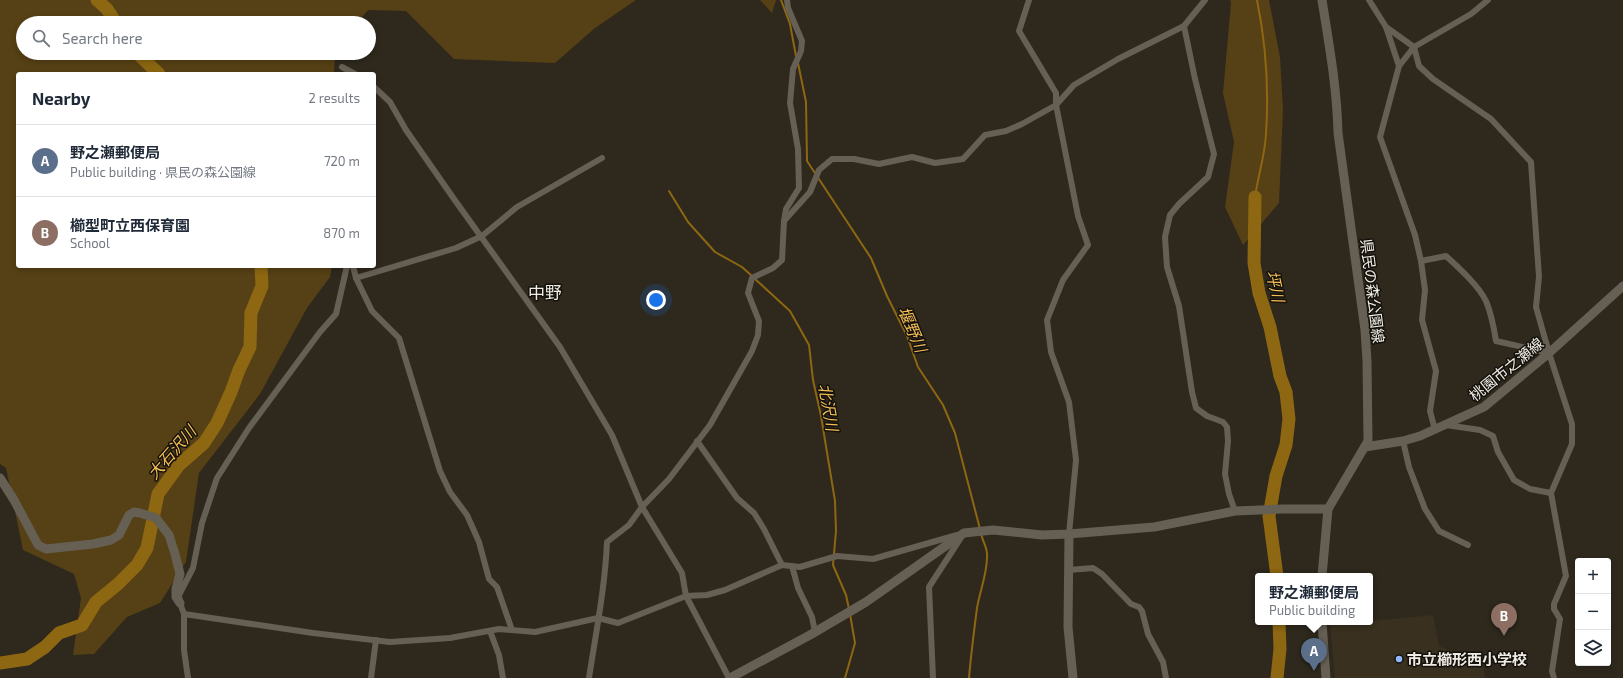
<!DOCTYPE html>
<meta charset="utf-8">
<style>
body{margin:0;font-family:"Exo 2","Noto Sans JP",sans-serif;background:#f2f2f3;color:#1f2937}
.controls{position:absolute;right:12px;bottom:12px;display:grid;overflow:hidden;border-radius:4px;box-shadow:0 2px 6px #0003}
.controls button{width:36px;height:36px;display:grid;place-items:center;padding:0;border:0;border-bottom:1px solid #e0e1e3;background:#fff;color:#1f2937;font:20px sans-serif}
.you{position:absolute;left:656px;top:300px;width:14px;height:14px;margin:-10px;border:3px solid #fff;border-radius:50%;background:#1a73e8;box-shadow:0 0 0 6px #1a73e833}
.badge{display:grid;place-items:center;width:26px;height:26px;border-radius:50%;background:#b45309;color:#fff;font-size:13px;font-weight:700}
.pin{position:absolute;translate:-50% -33px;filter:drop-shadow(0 1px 2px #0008)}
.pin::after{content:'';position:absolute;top:21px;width:14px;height:12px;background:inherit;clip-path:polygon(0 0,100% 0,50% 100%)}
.popup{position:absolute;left:1255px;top:573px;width:118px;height:52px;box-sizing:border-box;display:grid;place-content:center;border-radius:4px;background:#fff;filter:drop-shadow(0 1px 3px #0005);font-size:13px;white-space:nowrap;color:#747a83}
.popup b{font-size:15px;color:#1f2937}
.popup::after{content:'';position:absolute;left:50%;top:100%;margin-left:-8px;border:8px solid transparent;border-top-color:#fff}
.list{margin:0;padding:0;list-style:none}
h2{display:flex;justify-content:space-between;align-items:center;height:52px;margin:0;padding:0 16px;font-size:17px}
h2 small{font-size:13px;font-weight:400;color:#747a83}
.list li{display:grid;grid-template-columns:26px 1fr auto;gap:12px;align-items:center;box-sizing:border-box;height:72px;padding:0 16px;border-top:1px solid #e0e1e3}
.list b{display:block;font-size:15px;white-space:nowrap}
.list p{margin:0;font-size:13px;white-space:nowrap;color:#747a83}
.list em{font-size:13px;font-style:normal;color:#747a83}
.icon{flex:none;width:22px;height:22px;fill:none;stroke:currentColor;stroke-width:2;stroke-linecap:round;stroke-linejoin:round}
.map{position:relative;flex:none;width:1623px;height:678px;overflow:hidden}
.search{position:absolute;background:#fff;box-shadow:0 2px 6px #0003;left:16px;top:16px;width:360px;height:44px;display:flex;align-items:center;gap:10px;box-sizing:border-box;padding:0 14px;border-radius:22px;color:#747a83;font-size:15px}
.panel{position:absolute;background:#fff;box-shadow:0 2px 6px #0003;left:16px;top:72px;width:360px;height:196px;border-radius:4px}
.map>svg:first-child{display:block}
</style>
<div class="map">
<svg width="1623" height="678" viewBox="0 0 1623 678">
<rect width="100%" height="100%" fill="#2e281d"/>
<polygon fill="#39301f" points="1433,615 1439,646 1456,653 1478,653 1482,657 1485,678 1335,678 1330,625"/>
<g fill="#564015">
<polygon points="0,0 636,0 595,28 555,63 454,59 406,11 368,10 357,23 23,23 23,53 335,53 334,74 18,74 18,266 332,266 330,277 307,308 260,394 199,473 186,562 160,603 127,617 94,654 73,655 81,598 74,574 23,550 6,468 0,464"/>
<polygon points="760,0 776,0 772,13"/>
<polygon points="1230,0 1269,0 1280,57 1283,110 1279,203 1243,245 1225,207 1234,142 1223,93 1231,3"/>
</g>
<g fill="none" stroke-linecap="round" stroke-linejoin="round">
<g stroke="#8d6711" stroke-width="2">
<polyline points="781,0 790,24 796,56"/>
<polyline points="798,63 806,102 807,161 871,258 887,296 907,336 918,367 943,405 955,433 980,529"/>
<polyline points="669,191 688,222 715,252 742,267 752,276"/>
<path d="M1255,197C1258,176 1265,155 1266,134C1269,89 1266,44 1257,0"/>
<polyline points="755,279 790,311 809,345 813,380 821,416 835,501 836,531 833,565 846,595 849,609"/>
<polyline points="845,678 855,643 850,614"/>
<path d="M969,678C971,654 974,631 977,608C980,590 988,572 987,554C987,547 982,540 981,533"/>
</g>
<g stroke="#8d6711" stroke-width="13">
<polyline points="97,0 107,9 116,23"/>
<polyline points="137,53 159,74"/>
<polyline points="1255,197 1254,263 1259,293 1270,327 1280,376 1286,392 1289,419 1286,445 1276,476 1269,516 1277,576"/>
<polyline points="0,663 27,659 45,647 59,633 82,625 96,602 118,584 137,565 147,548 158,494 179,465 204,443 217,423 231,392 239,370 250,347 251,313 262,286 261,266"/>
<polyline points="1277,678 1280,649 1279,622"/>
</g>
<g stroke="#665f53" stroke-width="6">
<polyline points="1029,0 1019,31 1056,93 1056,105 1078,216 1088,245 1063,280 1047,320 1051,352 1069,402 1076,460 1069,534"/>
<polyline points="1369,0 1386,27 1399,66"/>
<polyline points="1184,26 1195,79 1214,154 1208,177 1179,204 1170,215 1165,237 1167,267 1179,306 1192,392 1196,408 1207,416 1223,422 1227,427 1228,441 1225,474 1229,494 1235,511"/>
<polyline points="1386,27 1414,47 1419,66 1433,79 1491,119 1531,162 1539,277 1536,307 1549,353 1572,424 1572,444 1551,493 1566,576 1554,604 1554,609 1560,619 1552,671 1554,678"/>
<polyline points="342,67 355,74"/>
<polyline points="374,87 390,102 406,130 454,199 560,347 612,435 642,507 682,573 686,596 729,678"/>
<polyline points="784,221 786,209 799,188 798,149 790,103 793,69 801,51 802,41 788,8 787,0"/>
<path d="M1421,261L1446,256C1459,268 1478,285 1486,301C1491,313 1494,328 1496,341L1549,353"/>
<polyline points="353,266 356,278 456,248 482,236 517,207 602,158"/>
<polyline points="356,278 372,311 399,338 440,471 450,492 467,515 479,542 489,579 497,587 512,630"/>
<polyline points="1446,425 1480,430 1493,436 1498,452 1514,480 1530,489 1551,493"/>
<polyline points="1435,430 1430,411 1436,371 1422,320 1425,290 1421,261 1415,235 1380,137 1399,66 1414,47 1471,14 1488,0"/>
<polyline points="697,441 737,498 754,513 764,529 782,565"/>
<polyline points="1403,441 1409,467 1425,509 1439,531 1468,545"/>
<polyline points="792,566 798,588 812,617 815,632"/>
<polyline points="1069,570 1093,568 1102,574 1131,604 1139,607 1142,611 1148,634 1163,662 1166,678"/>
<polyline points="184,614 313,633 390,642 450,638 499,629 535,632 598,618 618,623 686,596 707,595 725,590 782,565 800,567 837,556 873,559 957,535"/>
<polyline points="490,631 499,655 503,678"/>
<polyline points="188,678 184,650 184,614 180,603 179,595 193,568 202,523 217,478 249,428 320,332 336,314 347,266"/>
<polyline points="371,678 376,640"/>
<path d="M589,678C596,632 605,588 607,542L629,525L642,507L669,479L710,425L752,351L758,335L759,321L748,293L752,278L773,268L782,260L784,221L810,192L819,170L832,159H854L879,164L912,157L935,163L963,159L985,135L1006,131L1022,124L1056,105L1074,85L1118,59L1184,26L1205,0"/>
<polyline points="933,678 929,587 962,536"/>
</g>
<g stroke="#665f53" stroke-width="9">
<polyline points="1365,447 1403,441 1420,436 1484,407 1549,353 1623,286"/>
<polyline points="0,478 14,500 38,545 46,549 93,544 111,540 119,535 129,515 134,512 140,513 156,518 169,535 175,554 180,574 176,589 176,597 180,603"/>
<polyline points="1069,534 1068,627 1073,678"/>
<path d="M1322,576L1328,509L1368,441L1367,361L1365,330L1338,133C1337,88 1329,44 1322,0"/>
<polyline points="1322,622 1326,678"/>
<polyline points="730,678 810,635 866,602 964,533 993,530 1042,535 1069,534 1154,527 1235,511 1282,509 1328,509"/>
</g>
</g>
<circle fill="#91b8fd" stroke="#14110c" stroke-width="1.5" cx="1399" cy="659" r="4"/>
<g text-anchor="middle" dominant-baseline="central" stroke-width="3" stroke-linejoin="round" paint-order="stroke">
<g font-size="15" fill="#f0ece5" stroke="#14110c">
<text transform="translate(1373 291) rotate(83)">県民の森公園線</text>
<text transform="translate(1506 369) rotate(-39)">桃園市之瀬線</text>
</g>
<g font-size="15" font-weight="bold" fill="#f0ece5" stroke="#14110c" text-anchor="start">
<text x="1407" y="659">市立櫛形西小学校</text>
</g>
<g font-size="16" font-style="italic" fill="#f3bd54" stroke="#14110c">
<text transform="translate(1276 286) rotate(78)">坪川</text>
<text transform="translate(913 329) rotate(67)">堰野川</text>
<text transform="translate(829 407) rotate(80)">北沢川</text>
<text transform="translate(171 452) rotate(-49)">大石沢川</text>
</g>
<g font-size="17" fill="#f0ece5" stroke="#14110c">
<text x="545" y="292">中野</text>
</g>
</g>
</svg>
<div class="controls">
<button>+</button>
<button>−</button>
<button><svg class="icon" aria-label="layers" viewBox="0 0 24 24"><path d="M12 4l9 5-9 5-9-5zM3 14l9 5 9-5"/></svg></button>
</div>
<div class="you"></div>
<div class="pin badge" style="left:1314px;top:671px;background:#5c6f8a">A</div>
<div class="popup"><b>野之瀬郵便局</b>Public building</div>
<div class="pin badge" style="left:1504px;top:636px;background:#8d6e63">B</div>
<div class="search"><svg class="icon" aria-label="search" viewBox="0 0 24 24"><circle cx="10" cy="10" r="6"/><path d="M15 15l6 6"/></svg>Search here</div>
<section class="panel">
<h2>Nearby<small>2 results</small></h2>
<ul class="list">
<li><span class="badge" style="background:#5c6f8a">A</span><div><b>野之瀬郵便局</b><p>Public building · 県民の森公園線</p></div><em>720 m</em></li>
<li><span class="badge" style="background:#8d6e63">B</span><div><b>櫛型町立西保育園</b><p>School</p></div><em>870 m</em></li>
</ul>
</section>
</div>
